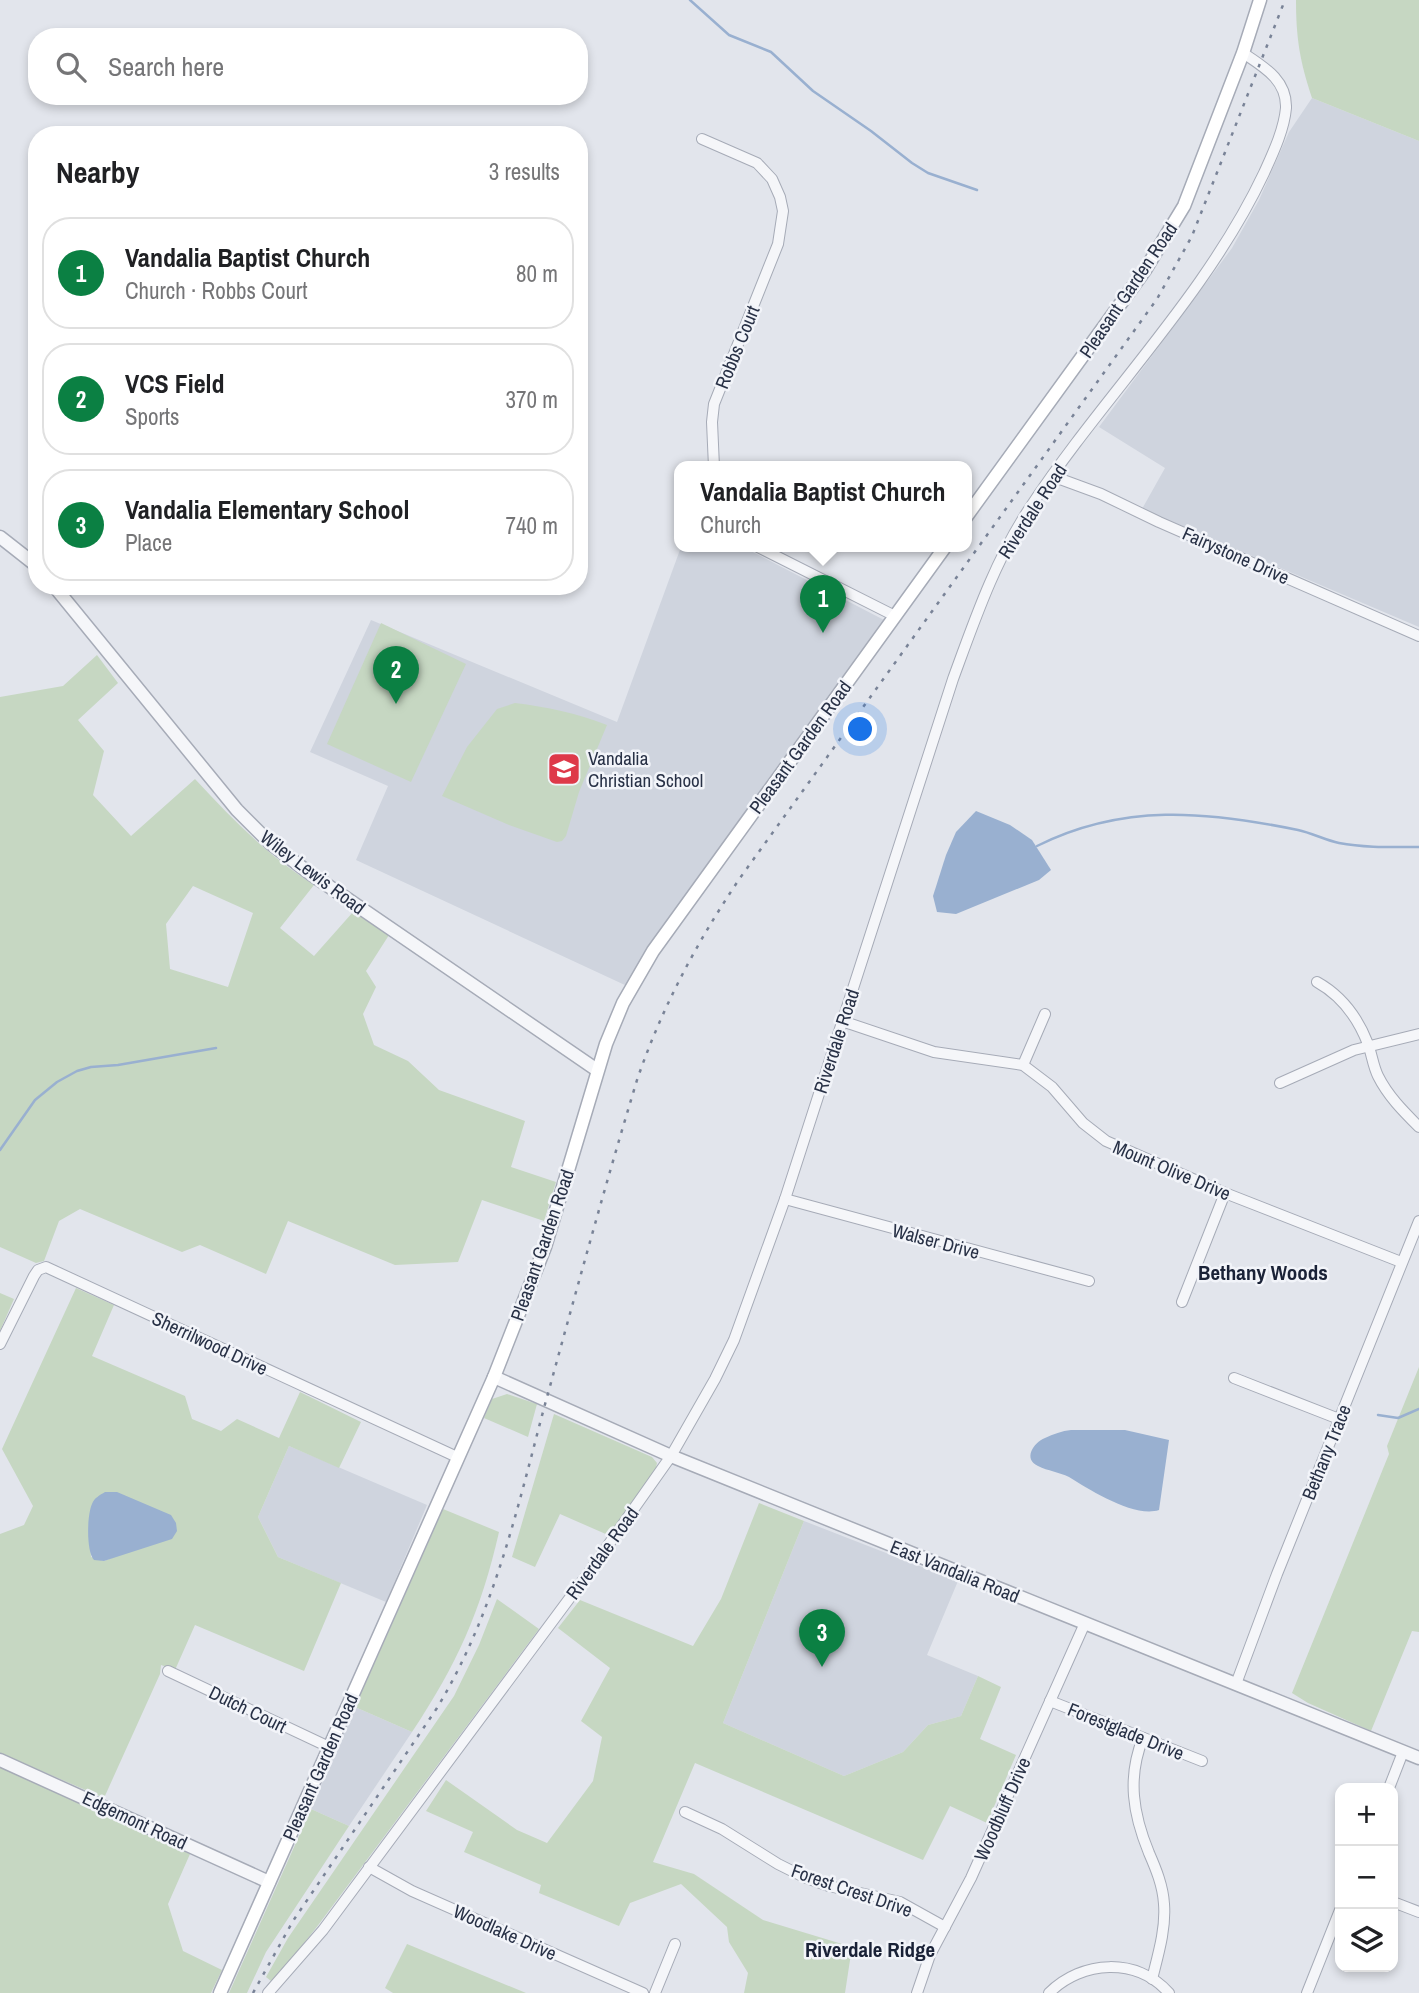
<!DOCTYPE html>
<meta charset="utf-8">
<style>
body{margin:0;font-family:"Archivo Narrow",sans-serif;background:#f6f6f6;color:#202124}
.controls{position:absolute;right:21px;bottom:21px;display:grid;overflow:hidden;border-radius:14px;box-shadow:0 4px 10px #0003}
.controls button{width:63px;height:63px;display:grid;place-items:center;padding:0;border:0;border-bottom:2px solid #e0e0e0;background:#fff;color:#202124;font:35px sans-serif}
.you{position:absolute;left:861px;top:730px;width:24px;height:24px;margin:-18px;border:5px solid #fff;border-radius:50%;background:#1a73e8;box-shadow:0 0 0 10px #1a73e833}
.badge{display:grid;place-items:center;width:46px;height:46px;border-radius:50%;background:#0b8043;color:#fff;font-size:23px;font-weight:700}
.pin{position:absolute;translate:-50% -58px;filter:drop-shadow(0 2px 4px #0008)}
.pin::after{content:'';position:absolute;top:37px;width:24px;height:21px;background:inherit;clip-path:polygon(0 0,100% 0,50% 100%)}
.popup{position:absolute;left:674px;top:461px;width:298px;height:91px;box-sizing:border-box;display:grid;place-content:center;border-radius:14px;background:#fff;filter:drop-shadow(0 2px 5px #0005);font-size:23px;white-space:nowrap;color:#757577}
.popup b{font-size:26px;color:#202124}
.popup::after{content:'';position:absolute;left:50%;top:100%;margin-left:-14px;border:14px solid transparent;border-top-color:#fff}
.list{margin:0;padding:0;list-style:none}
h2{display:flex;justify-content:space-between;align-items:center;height:91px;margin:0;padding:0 28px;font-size:30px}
h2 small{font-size:23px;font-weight:400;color:#757577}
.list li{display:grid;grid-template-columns:46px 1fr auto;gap:21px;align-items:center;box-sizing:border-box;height:112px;margin:0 14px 14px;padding:0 14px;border:2px solid #e0e0e0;border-radius:28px}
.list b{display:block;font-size:26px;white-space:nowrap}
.list p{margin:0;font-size:23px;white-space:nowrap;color:#757577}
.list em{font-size:23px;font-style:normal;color:#757577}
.icon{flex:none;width:38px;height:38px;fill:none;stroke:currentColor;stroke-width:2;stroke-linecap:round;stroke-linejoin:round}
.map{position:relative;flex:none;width:1419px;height:1993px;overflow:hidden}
.search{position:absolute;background:#fff;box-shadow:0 4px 10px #0003;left:28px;top:28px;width:560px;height:77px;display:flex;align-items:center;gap:18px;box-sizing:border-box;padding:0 24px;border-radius:28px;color:#757577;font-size:26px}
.panel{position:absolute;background:#fff;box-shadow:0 4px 10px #0003;left:28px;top:126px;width:560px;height:469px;border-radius:28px}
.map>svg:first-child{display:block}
</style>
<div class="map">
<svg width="1419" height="1993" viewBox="0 0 1419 1993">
<rect width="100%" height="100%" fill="#e2e5ec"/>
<g fill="#cfd4de">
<polygon points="1312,98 1419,141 1419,627 1142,509 1165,468 1099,427 1232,248 1259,200 1289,132"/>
<polygon points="681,547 743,547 886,621 690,888 627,986 356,860 388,786 310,752 371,620 617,722"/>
<polygon points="289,1446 427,1505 386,1602 278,1557 258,1517"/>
<polygon points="804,1521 958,1581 927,1655 978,1676 961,1716 928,1725 903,1752 844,1776 723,1723"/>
<polygon points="355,1707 412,1732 349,1826 311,1809"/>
</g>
<g fill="#c6d7c2" fill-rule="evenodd">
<path d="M1296,0H1419V141L1312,98C1300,62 1296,39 1296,0Z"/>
<polygon points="381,623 466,664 411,782 327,744"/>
<path d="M97,655L118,683L78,720L104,751L93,795L131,836L195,779C233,820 267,855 314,885L280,928L314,956L353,912L389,935L366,971L376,987L363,1014L374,1045L408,1061L439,1090L525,1121L511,1167L556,1182L544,1221L482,1200L458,1262L395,1265L288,1221L266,1274L200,1245L182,1252L80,1209L59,1221L44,1261L36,1263L0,1247V697L63,686ZM193,886L253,913L228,987L170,969L166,924Z"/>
<path d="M515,703C547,707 576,713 607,725L579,792L566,836L562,841L557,842L509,825L442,796L467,747L497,709Z"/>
<path d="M76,1288L114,1305L92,1356L185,1396L192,1419L221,1431L237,1419L279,1438L300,1392L361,1422L339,1468L289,1446L258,1517L278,1557L341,1583L304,1671L195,1625L175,1670L161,1665L160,1674L104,1798L0,1753V1534L24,1525L33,1506L2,1449ZM89,1528L132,1550L104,1561L91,1557Z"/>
<polygon points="0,1293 14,1299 0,1331"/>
<polygon points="1419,1367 1419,1632 1412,1631 1371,1731 1308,1703 1292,1693 1389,1454 1387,1446"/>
<polygon points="507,1394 537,1404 528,1437 484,1418 492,1399"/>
<polygon points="554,1414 652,1457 657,1463 655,1472 608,1535 560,1514 535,1567 512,1557"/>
<polygon points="759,1503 804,1521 723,1723 844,1776 903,1752 928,1725 961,1716 978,1676 1001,1687 980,1739 1016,1755 987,1823 950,1806 923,1860 695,1763 653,1862 694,1874 763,1920 852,1947 845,1993 744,1993 748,1973 729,1942 727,1927 681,1884 630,1903 619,1926 539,1893 541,1885 464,1852 473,1832 426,1811 446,1780 517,1830 547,1843 593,1781 602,1737 581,1721 610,1668 558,1628 580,1600 693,1646 721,1599"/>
<path d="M443,1509L499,1532C481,1611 457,1664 412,1732L355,1707Z"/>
<polygon points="497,1599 539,1629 319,1924 287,1965 271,1981 266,1977 288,1938 454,1696 479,1645"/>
<polygon points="0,1767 190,1854 168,1904 183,1951 222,1970 211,1993 0,1993"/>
<polygon points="311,1809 349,1826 266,1952 247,1993 229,1993"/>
<polygon points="407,1944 526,1993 393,1993 385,1988"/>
</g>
<g fill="#99b0d0">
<polygon points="976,811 1010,825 1032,840 1051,870 1039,880 956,914 937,912 933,896 946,855 956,832"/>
<path d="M1071,1430H1125L1169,1440L1159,1510C1134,1518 1090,1490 1069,1477C1059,1472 1048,1471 1038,1466C1023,1459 1033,1443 1045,1438C1053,1434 1062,1431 1071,1430Z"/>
<path d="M105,1492H117L171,1515L176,1523L177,1531L172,1539L104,1561L94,1560C86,1551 87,1515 92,1504C94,1498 100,1495 105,1492Z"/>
</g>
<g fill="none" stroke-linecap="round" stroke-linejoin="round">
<g stroke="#99b0d0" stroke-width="2.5">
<polyline points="690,0 729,35 771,52 813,91 871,131 912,163 928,173 977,190"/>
<path d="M1037,846C1123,803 1206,811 1298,830C1312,833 1325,840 1339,843C1365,848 1393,847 1419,847"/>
<polyline points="0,1150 35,1100 57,1082 77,1071 91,1067 118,1065 216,1048"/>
<polyline points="1378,1415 1398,1418 1419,1409"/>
</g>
<defs>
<g id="minor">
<polyline points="702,139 757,163 772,179 780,197 783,211 778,244 714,404 712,422 714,467"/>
<polyline points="1052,476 1101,494 1159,522 1419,636"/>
<polyline points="758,547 895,616"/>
<path d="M1317,982C1342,996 1358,1018 1368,1044C1372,1055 1373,1066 1378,1076C1388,1096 1403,1111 1419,1127"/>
<polyline points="842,1021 934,1052 1023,1065 1052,1087 1083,1123 1106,1141 1225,1193 1401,1262"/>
<polyline points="1023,1065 1045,1014"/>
<polyline points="1280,1083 1354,1050 1419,1034"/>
<polyline points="785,1199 1089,1281"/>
<polyline points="1182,1302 1225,1193"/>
<polyline points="0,1344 34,1276 38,1270 46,1267 457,1457"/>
<polyline points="1234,1378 1339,1419"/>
<polyline points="168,1671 329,1747"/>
<polyline points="1236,1684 1277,1574 1419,1221"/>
<polyline points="1050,1701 1202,1761"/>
<path d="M1143,1738C1127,1778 1133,1814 1149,1853C1156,1869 1163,1886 1164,1904C1166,1929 1158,1955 1152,1979"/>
<polyline points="1389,1788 1403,1752"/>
<polyline points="685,1812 722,1829 778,1864 804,1877 829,1886 900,1902 945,1927"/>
<polyline points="369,1867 412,1891 643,1993"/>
<polyline points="1393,1902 1419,1912"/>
<path d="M268,1993L323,1930L592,1568L671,1456L715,1379L734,1340L785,1199L953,679C975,619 995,560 1031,506C1105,394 1206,296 1264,173C1273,153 1284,130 1286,108C1287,80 1264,67 1243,53"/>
<polyline points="655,1993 675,1944"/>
<polyline points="917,1993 930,1955 971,1878 1085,1623"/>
<path d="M1049,1993C1082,1960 1137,1957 1169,1993"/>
<polyline points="1307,1993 1340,1910"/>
</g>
<g id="tertiary">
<polyline points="0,537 37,566"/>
<polyline points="54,586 237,810 270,843 308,872 597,1070"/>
<polyline points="494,1377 671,1456 1419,1758"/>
<polyline points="0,1760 269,1882"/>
</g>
<g id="secondary">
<polyline points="966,517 1145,270 1184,206 1243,53 1260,0"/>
<polyline points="220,1993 494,1377 545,1247 606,1044 623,1003 653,951 945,547"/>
</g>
</defs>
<use href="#minor" stroke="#a6abb7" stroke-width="12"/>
<use href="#tertiary" stroke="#a6abb7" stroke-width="15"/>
<use href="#secondary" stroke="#a6abb7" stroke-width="15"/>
<use href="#minor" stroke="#f5f6f9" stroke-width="10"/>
<use href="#tertiary" stroke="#f5f6f9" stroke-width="12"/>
<use href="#secondary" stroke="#fff" stroke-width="12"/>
<path stroke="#798397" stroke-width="2.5" stroke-dasharray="3.5 7" stroke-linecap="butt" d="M253,1993L293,1921L437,1708C494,1613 516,1514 544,1408C574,1299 604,1189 637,1080C662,1007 697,942 740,878L1157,299L1192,236L1285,0"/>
</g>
<defs>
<symbol id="school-square" viewBox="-11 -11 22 22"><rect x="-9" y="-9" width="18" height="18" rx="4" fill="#de3949" stroke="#f2f4f9"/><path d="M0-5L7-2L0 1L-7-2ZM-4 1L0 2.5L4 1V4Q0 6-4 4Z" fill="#fff"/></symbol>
</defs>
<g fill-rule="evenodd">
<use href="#school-square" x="545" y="750" width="38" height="38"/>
</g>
<g text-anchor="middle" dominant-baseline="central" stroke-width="5" stroke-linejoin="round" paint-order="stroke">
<g font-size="19" fill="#283146" stroke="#f2f4f9">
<text transform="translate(1128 290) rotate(-56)">Pleasant Garden Road</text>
<text transform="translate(737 347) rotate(-68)">Robbs Court</text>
<text transform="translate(1032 511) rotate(-57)">Riverdale Road</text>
<text transform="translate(1236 555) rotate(24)">Fairystone Drive</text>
<text transform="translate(800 747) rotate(-54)">Pleasant Garden Road</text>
<text transform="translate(313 872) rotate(37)">Wiley Lewis Road</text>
<text transform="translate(836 1041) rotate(-72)">Riverdale Road</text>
<text transform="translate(1172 1170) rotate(23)">Mount Olive Drive</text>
<text transform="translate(936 1241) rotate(15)">Walser Drive</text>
<text transform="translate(542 1245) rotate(-71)">Pleasant Garden Road</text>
<text transform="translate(210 1343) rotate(25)">Sherrilwood Drive</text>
<text transform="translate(1326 1452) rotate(-68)">Bethany Trace</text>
<text transform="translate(602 1553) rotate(-54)">Riverdale Road</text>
<text transform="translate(955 1571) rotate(22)">East Vandalia Road</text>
<text transform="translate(248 1709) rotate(26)">Dutch Court</text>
<text transform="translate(1126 1731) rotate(22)">Forestglade Drive</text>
<text transform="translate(320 1767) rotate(-66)">Pleasant Garden Road</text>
<text transform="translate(1002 1809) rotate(-66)">Woodbluff Drive</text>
<text transform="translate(135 1820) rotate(25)">Edgemont Road</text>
<text transform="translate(852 1890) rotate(19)">Forest Crest Drive</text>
<text transform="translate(505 1932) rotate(24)">Woodlake Drive</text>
</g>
<g font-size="19" fill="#283146" stroke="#f2f4f9" text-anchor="start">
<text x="588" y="758">Vandalia<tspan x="588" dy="22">Christian School</tspan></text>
</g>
<g font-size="21" font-weight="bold" fill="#1a2237" stroke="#f2f4f9">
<text x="1263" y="1272">Bethany Woods</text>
<text x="870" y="1949">Riverdale Ridge</text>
</g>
</g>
</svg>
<div class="controls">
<button>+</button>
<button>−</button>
<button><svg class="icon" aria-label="layers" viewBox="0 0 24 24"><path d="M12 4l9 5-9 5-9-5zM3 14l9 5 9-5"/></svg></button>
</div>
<div class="you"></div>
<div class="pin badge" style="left:823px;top:633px">1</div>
<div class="popup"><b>Vandalia Baptist Church</b>Church</div>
<div class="pin badge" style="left:396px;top:704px">2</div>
<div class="pin badge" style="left:822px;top:1667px">3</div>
<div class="search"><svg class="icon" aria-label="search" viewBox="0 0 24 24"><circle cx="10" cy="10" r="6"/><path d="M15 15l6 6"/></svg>Search here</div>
<section class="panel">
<h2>Nearby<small>3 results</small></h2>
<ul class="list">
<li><span class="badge">1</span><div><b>Vandalia Baptist Church</b><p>Church · Robbs Court</p></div><em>80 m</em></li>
<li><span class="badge">2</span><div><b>VCS Field</b><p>Sports</p></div><em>370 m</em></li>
<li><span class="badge">3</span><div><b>Vandalia Elementary School</b><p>Place</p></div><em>740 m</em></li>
</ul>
</section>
</div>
